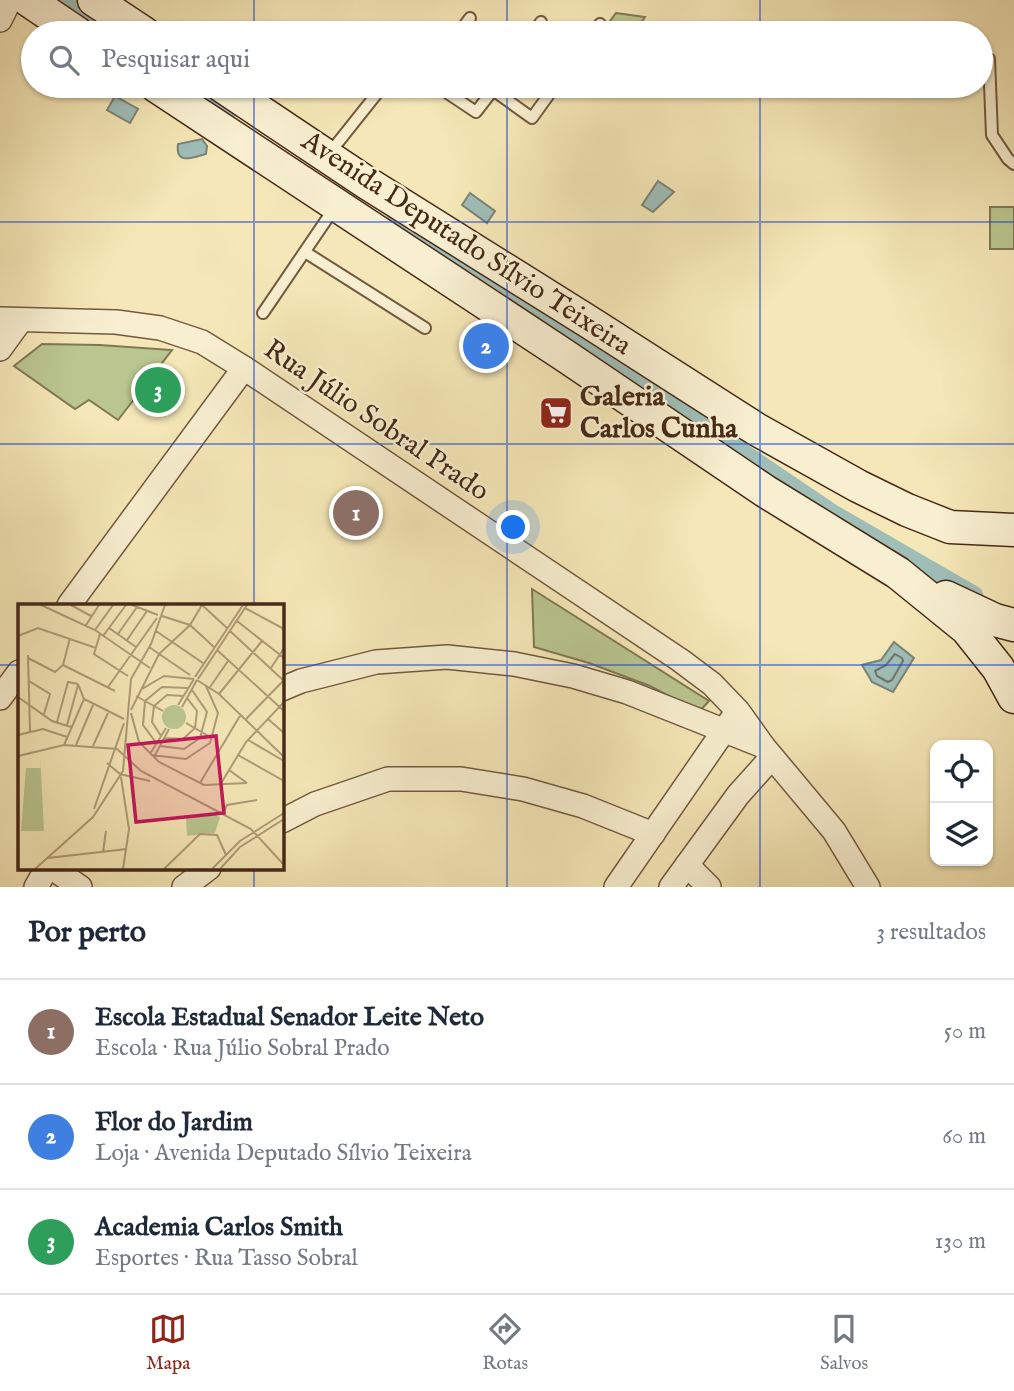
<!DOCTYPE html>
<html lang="pt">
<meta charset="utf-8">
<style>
body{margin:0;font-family:"IM FELL English",serif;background:#f2f2f3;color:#1f2937}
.controls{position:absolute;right:21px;bottom:21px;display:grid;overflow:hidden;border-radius:14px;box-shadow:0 2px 5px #0004}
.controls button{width:63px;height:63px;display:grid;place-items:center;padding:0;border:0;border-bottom:2px solid #e0e1e3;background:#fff;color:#1f2937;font:35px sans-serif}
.you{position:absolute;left:514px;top:528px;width:24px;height:24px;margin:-18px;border:5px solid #fff;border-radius:50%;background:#1a73e8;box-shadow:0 0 0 10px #1a73e833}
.badge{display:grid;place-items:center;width:46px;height:46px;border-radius:50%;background:#8f2418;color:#fff;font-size:23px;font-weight:700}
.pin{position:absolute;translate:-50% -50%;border:4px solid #fff;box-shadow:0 2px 7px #0006}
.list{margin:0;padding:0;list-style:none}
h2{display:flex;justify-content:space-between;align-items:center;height:91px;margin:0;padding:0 28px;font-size:30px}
h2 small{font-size:23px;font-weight:400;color:#747a83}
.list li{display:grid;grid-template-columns:46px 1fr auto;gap:21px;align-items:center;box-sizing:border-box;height:105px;padding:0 28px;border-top:2px solid #e0e1e3}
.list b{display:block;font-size:26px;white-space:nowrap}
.list p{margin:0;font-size:23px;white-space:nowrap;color:#747a83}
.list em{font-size:23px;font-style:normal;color:#747a83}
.icon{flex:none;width:38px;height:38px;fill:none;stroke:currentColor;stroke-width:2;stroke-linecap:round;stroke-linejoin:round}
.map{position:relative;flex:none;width:1014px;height:887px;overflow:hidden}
.search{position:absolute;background:#fff;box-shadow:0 2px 5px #0004;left:21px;right:21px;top:21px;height:77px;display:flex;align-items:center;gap:18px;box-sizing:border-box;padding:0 24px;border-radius:38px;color:#747a83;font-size:26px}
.sheet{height:406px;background:#fff}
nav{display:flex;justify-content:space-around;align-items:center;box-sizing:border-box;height:98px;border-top:2px solid #e0e1e3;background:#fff;font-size:19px;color:#747a83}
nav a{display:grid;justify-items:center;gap:4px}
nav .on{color:#8f2418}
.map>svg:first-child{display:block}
</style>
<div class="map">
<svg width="1014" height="887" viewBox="0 0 1014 887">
<rect width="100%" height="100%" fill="#f5e7b7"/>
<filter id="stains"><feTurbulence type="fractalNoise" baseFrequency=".00286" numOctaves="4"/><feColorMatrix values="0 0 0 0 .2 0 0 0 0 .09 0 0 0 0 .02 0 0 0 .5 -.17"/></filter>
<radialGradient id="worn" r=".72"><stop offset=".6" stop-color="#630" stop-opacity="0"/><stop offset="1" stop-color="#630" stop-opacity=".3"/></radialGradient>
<g fill="#bac690" stroke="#807854" stroke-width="2">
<polygon points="616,13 645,17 634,33 601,33"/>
<rect x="990" y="207" width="24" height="42"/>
<polygon points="42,344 100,345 172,350 118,420 89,400 75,409 14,366"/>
<polygon points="532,589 709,701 699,712 650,686 589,663 534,647"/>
</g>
<g fill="#9fbeb8" stroke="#7b8378" stroke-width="2">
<polygon points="115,96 138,109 130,123 107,110"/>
<path d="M202,139L207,146L206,154C193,157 175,166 178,144Z"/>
<polygon points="658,181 674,192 653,212 642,205"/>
<polygon points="470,193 495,211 487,223 462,205"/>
<polygon points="894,642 914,658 893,692 872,682 862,665 881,660"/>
</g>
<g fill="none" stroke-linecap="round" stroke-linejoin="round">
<polygon stroke="#727468" stroke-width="2" points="895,654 902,658 903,661 892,680 888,682 877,676 875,671 886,665"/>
<g stroke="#9fbeb8" stroke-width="21">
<polyline points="69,0 103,22"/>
<polyline points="198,86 231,107"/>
<polyline points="397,219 831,514 973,596"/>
</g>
<defs>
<g id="lane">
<polyline points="459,33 470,18"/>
<polyline points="533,33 541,22"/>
<polyline points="593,33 600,24"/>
<polyline points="989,59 992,135 1008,159 1014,164"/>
<polyline points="437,86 476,112 493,90 532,118 555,86"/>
<polyline points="328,155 383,86"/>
<polyline points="305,252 425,328"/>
<polyline points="263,313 335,207"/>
</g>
<g id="street">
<polyline points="0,20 10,0"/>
<polyline points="0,319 116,322 160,328 202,342 244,368 680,660 712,684 738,711 763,746 834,831 868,887"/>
<polyline points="0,349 21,320"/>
<polyline points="69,605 244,368"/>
<polyline points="282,689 301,681 376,662 447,657 514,664 573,676 627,692 763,746"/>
<polyline points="0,698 19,672"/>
<polyline points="282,821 315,804 388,779 461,779 523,789 583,806 653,834"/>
<polyline points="687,865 709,887"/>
<polyline points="52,868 80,887"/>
<polyline points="36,887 47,868"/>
<polyline points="184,887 209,868"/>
<polyline points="616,887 732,719"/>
<polyline points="671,887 738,795 772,757"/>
</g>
<g id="secondary">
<polyline points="28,0 77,33"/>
<polyline points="94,0 144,33"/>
<polyline points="156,86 564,355 765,491 898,573 967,629 998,668 1014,697"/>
<polyline points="222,86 367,183 589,322 756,429 858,486 907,510 950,527 1014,530"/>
<polyline points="946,597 995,620 1014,625"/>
</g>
</defs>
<use href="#lane" stroke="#72593f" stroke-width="14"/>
<use href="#street" stroke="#72593f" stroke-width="26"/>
<use href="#secondary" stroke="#462a17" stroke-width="35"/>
<use href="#lane" stroke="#f8efd0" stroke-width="10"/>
<use href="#street" stroke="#f8efd0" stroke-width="23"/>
<use href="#secondary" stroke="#f8efd0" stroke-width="32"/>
</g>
<path fill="none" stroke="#1d4ed8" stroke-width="2" stroke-opacity="0.55" d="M254,0V33M507,0V33M760,0V33M254,86V605M507,86V887M760,86V887M0,222H1014M0,444H1014M0,665H19M282,665H1014M254,868V887"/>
<defs>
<symbol id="supermarket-square" viewBox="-11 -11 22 22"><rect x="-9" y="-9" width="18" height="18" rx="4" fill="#8f2418" stroke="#f8efd0"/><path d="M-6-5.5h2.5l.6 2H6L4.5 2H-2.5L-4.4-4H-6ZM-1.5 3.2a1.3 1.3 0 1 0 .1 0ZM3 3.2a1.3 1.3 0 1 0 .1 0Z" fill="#fff"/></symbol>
</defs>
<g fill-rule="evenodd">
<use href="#supermarket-square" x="537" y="394" width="38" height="38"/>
</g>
<g text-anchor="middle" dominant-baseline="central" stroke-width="5" stroke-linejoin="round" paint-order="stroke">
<g font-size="28" fill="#462a17" stroke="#f8efd0">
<text transform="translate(466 244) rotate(33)">Avenida Deputado Sílvio Teixeira</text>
<text transform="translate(376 421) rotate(34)">Rua Júlio Sobral Prado</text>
</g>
<g font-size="28" font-weight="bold" fill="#462a17" stroke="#f8efd0" text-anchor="start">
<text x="580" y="397">Galeria<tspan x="580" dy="32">Carlos Cunha</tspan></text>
</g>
</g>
<g transform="translate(18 604)">
<rect width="266" height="266" fill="#f5e7b7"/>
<path d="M144 113a12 12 0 1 1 24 0a12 12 0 1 1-24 0ZM22,148L26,227H3L8,164H23ZM196,210L202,213L197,229L169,232L168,213Z" fill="#bac690"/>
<path fill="none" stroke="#af9b77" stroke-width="2" d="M23,1L77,26L132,64M53,1L73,12M114,1L140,11M184,1L209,24M227,4L266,25M144,12L172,21L196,43M219,17L266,54M68,21L81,1M91,24L118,43M77,26L95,1M138,27L185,59M212,27L266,77M82,30L76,50L110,72M100,30L119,3M0,32L20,24L78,44M85,32L108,1M109,36L129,7M131,43L172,71M199,46L266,107M10,51L12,128M10,54L37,68L45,61L52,34M45,61L97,87M253,64L266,44M177,73L225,1M180,75L229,1M179,76L201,90L266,153M11,77L32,90L26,110M60,80L66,95L106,115M90,83L139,14M192,83L210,57M124,85L146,72L176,75M201,90L244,37M118,92L145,107M0,93L34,117L53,123M160,101L176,75M164,103L179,76M113,106L141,50L172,21L184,1M113,109L121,138L141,158L186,181L229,179M228,115L266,76M250,115L266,129M39,118L50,78L60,80M168,119L194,134M49,121L60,81M0,131L25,125L49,133M143,132L134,118L136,102L149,91L166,92M147,134L165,135L177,124L179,107L169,94M230,136L266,157M139,140L125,121L127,97L144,83L170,84M46,141L66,95M58,141L75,101M75,142L90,109M142,142L166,145L182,134L189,108L174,86M132,150L148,124M133,151L168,155L192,139L200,109L188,82M220,151L266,177M0,152L46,141L99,145L123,167L233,225L266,261M136,153L151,125M89,159L102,170L132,177M211,166L229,179M103,173L111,225L105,265M182,179L223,110M202,181L228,138L266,98M76,205L106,119M205,210L209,201L239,196M85,248L88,227M30,254L109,245M17,265L75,213L105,167L113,75L133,40L147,1M146,265L182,230L199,231L208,251M194,265L222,237L266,209M202,265L222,243L266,215"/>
<path fill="#c2185b" fill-opacity="0.15" stroke="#c2185b" stroke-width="3.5" d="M198,132L206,209L118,218L110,141Z"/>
<rect width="266" height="266" fill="none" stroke="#462a17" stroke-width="3.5"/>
</g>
<rect width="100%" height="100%" filter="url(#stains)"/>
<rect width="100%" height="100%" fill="url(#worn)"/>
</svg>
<div class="controls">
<button><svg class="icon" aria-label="locate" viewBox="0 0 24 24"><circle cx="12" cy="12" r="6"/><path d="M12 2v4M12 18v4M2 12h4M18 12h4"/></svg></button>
<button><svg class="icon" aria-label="layers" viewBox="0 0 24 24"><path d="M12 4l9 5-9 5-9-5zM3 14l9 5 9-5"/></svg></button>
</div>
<div class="you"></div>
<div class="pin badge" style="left:356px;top:513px;background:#8d6e63">1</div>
<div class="pin badge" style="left:486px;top:346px;background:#3f7fe0">2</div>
<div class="pin badge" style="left:158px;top:390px;background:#2e9e5b">3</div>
<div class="search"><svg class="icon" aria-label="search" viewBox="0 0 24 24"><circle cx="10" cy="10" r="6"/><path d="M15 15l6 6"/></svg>Pesquisar aqui</div>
</div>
<section class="sheet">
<h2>Por perto<small>3 resultados</small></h2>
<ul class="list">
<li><span class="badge" style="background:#8d6e63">1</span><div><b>Escola Estadual Senador Leite Neto</b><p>Escola · Rua Júlio Sobral Prado</p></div><em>50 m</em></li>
<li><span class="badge" style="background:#3f7fe0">2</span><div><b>Flor do Jardim</b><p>Loja · Avenida Deputado Sílvio Teixeira</p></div><em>60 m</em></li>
<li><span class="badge" style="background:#2e9e5b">3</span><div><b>Academia Carlos Smith</b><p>Esportes · Rua Tasso Sobral</p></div><em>130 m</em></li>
</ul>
</section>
<nav>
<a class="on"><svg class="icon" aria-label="map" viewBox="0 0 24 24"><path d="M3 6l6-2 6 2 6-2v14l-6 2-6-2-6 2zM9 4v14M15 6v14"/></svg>Mapa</a>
<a><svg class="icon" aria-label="directions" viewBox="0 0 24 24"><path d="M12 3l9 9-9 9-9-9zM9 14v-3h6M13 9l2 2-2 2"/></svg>Rotas</a>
<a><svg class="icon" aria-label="saved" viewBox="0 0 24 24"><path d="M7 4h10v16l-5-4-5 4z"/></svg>Salvos</a>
</nav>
